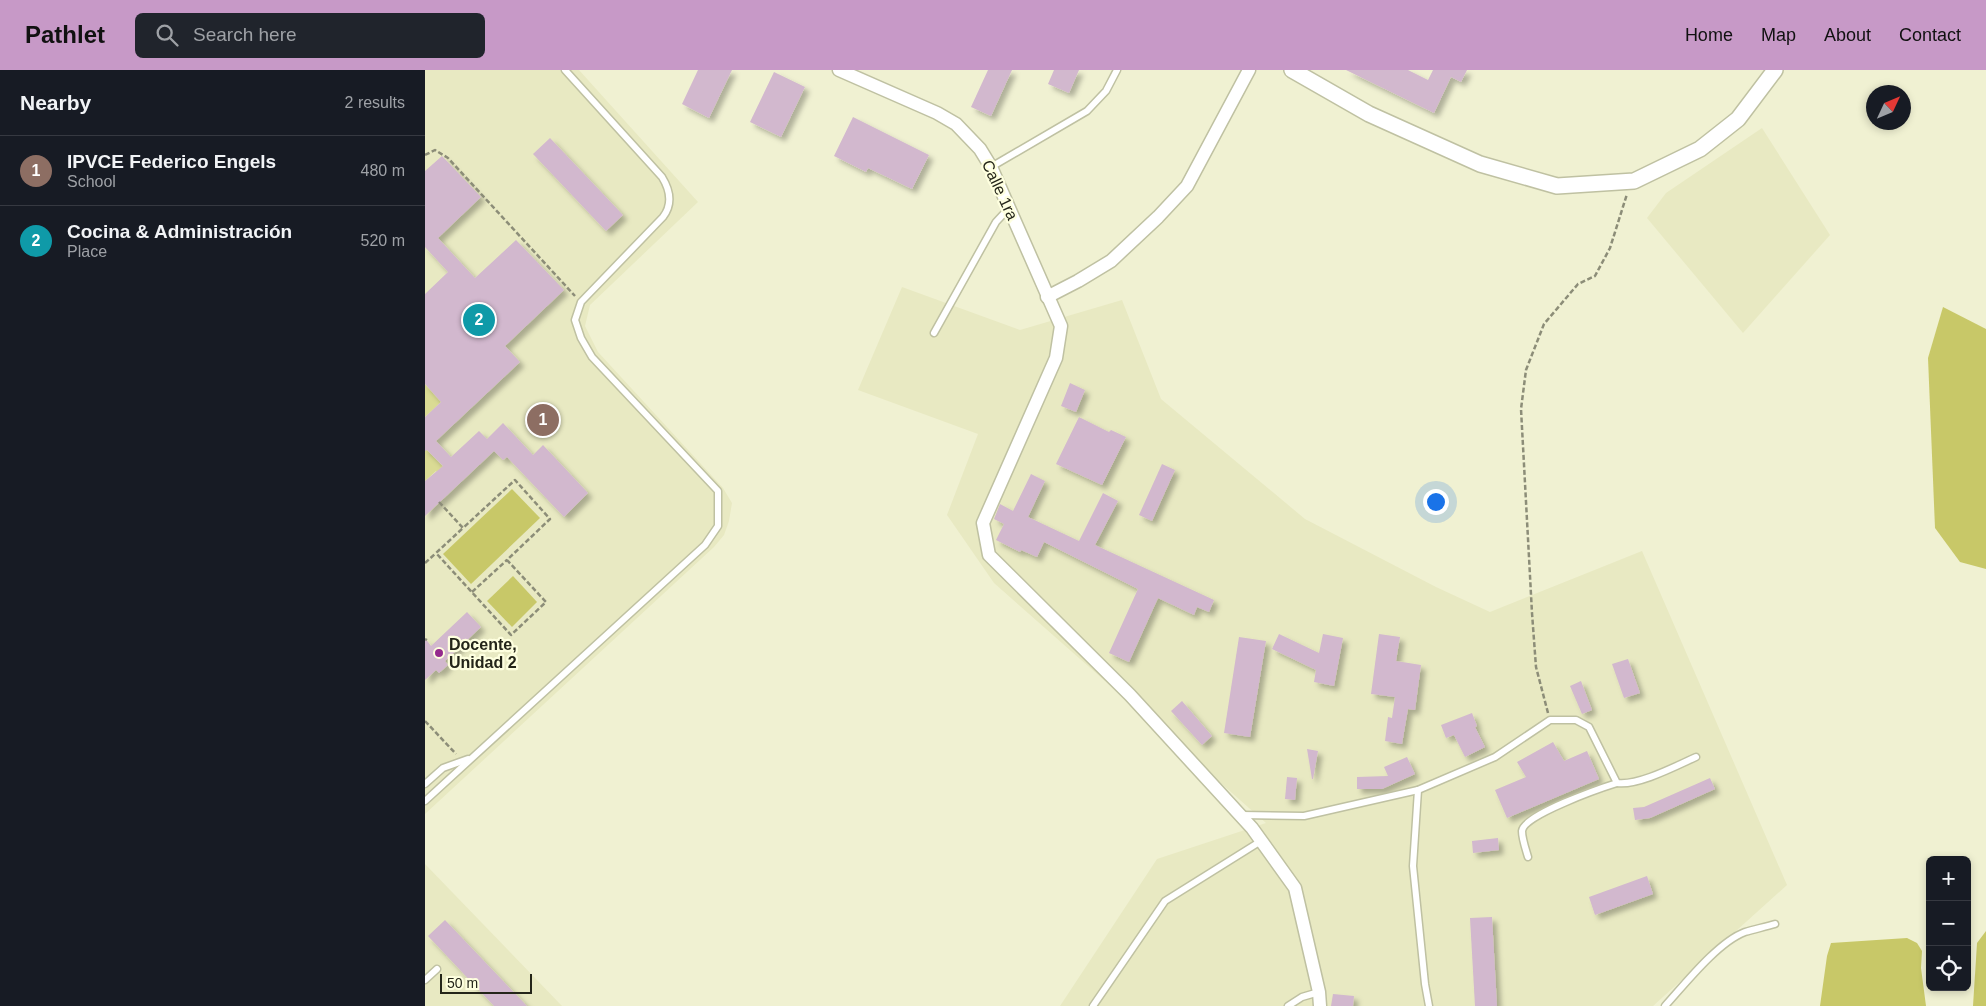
<!DOCTYPE html>
<meta charset="utf-8">
<style>
body{margin:0;font-family:Arial,sans-serif;background:#20242c;color:#f1f3f6}
.controls{position:absolute;right:15px;bottom:15px;display:grid;overflow:hidden;border-radius:8px;box-shadow:0 2px 8px #0003}
.controls button{width:45px;height:45px;display:grid;place-items:center;padding:0;border:0;border-bottom:1px solid #363941;background:#171b24;color:#f1f3f6;font:25px sans-serif}
.compass{position:absolute;left:1441px;top:15px;width:45px;height:45px;border-radius:50%;background:#171b24;box-shadow:0 2px 8px #0003;rotate:46deg}
.scale{position:absolute;left:15px;bottom:12px;width:92px;box-sizing:border-box;padding-left:5px;border:2px solid #242519;border-top:0;font-size:14px;line-height:18px;white-space:nowrap;color:#242519;-webkit-text-stroke:4px #feffdf;paint-order:stroke}
.you{position:absolute;left:1010px;top:431px;width:18px;height:18px;margin:-12px;border:4px solid #fff;border-radius:50%;background:#1a73e8;box-shadow:0 0 0 8px #1a73e833}
.badge{display:grid;place-items:center;width:32px;height:32px;border-radius:50%;background:#c799c7;color:#fff;font-size:16px;font-weight:700}
.pin{position:absolute;translate:-50% -50%;border:2px solid #fff;box-shadow:0 1px 5px #0006}
.list{margin:0;padding:0;list-style:none}
h2{display:flex;justify-content:space-between;align-items:center;height:65px;margin:0;padding:0 20px;font-size:21px}
h2 small{font-size:16px;font-weight:400;color:#9ea1a6}
.list li{display:grid;grid-template-columns:32px 1fr auto;gap:15px;align-items:center;box-sizing:border-box;height:70px;padding:0 20px;border-top:1px solid #363941}
.list b{display:block;font-size:19px;white-space:nowrap}
.list p{margin:0;font-size:16px;white-space:nowrap;color:#9ea1a6}
.list em{font-size:16px;font-style:normal;color:#9ea1a6}
.icon{flex:none;width:28px;height:28px;fill:none;stroke:currentColor;stroke-width:2;stroke-linecap:round;stroke-linejoin:round}
.map{position:relative;flex:none;width:1561px;height:936px;overflow:hidden}
header{display:flex;align-items:center;gap:30px;box-sizing:border-box;height:70px;padding:0 25px;background:#c799c7;color:#111}
header strong{font-size:24px}
nav{display:flex;gap:28px;margin-inline-start:auto;font-size:18px}
.search{width:350px;height:45px;background:#20242c;display:flex;align-items:center;gap:12px;box-sizing:border-box;padding:0 18px;border-radius:8px;color:#9ea1a6;font-size:19px}
main{display:flex}
aside{flex:1;background:#171b24}
.map>svg:first-child{display:block}
</style>
<header>
<strong>Pathlet</strong>
<div class="search"><svg class="icon" aria-label="search" viewBox="0 0 24 24"><circle cx="10" cy="10" r="6"/><path d="M15 15l6 6"/></svg>Search here</div>
<nav><a>Home</a><a>Map</a><a>About</a><a>Contact</a></nav>
</header>
<main>
<aside>
<h2>Nearby<small>2 results</small></h2>
<ul class="list">
<li><span class="badge" style="background:#8d6e63">1</span><div><b>IPVCE Federico Engels</b><p>School</p></div><em>480 m</em></li>
<li><span class="badge" style="background:#0f9aa8">2</span><div><b>Cocina &amp; Administración</b><p>Place</p></div><em>520 m</em></li>
</ul>
</aside>
<div class="map">
<svg width="1561" height="936" viewBox="0 0 1561 936">
<defs>
<filter id="shadow"><feDropShadow dx="4.5" dy="4.5" stdDeviation="2.5" flood-color="#0004"/></filter>
</defs>
<rect width="100%" height="100%" fill="#f0f1d2"/>
<g fill="#e8e9c2">
<polygon points="0,0 154,0 273,132 165,235 160,256 173,282 298,418 307,433 304,451 299,465 289,477 0,744"/>
<polygon points="1337,58 1405,165 1318,263 1222,148 1241,123"/>
<polygon points="477,217 595,260 697,230 736,329 880,449 1011,517 1065,542 1217,481 1362,815 1228,936 635,936 732,789 841,753 569,513 522,445 553,364 433,320"/>
<polygon points="0,794 137,936 0,936"/>
</g>
<g fill="#dadb94">
<polygon points="0,314 16,332 0,347"/>
<polygon points="0,378 23,402 17,408 11,401 0,411"/>
</g>
<g fill="#c8c868">
<polygon points="1518,237 1561,259 1561,499 1535,492 1510,458 1503,288"/>
<polygon points="87,419 115,448 46,514 18,484"/>
<polygon points="88,506 112,532 87,557 62,531"/>
<polygon points="1561,861 1561,936 1548,936 1552,873"/>
<polygon points="1482,868 1492,873 1497,881 1496,898 1501,936 1395,936 1402,886 1406,873"/>
</g>
<g fill="#d2b8ce" filter="url(#shadow)">
<polygon points="273,0 307,0 284,48 257,34"/>
<polygon points="563,0 587,0 566,46 546,37"/>
<polygon points="629,0 654,0 644,23 623,14"/>
<polygon points="921,0 983,0 1003,10 1008,0 1042,0 1036,12 1026,7 1009,43"/>
<polygon points="349,2 380,17 356,67 325,52"/>
<polygon points="428,47 504,85 487,119 443,98 441,102 409,86"/>
<polygon points="125,68 198,145 181,161 108,84"/>
<polygon points="17,86 56,127 13,168 50,208 91,170 139,220 80,276 95,292 11,371 26,387 54,361 62,369 78,353 108,385 118,375 163,423 139,447 82,387 78,390 69,381 0,446 0,411 18,396 2,380 0,381 0,347 16,332 0,314 0,224 23,202 0,177 0,101"/>
<polygon points="645,313 660,320 651,342 636,336"/>
<polygon points="654,347 684,362 686,360 701,367 677,415 631,394"/>
<polygon points="737,394 750,400 727,451 714,445"/>
<polygon points="606,404 620,411 603,447 654,471 678,423 693,431 670,475 789,530 784,542 772,537 769,545 733,528 704,592 684,583 713,519 619,472 612,487 596,480 595,482 571,470 579,454 569,449 575,434 588,441"/>
<polygon points="42,542 56,557 20,591 23,595 14,603 11,600 0,610 0,568 6,576"/>
<polygon points="854,564 894,583 898,564 918,568 909,616 889,612 891,600 847,579"/>
<polygon points="954,564 975,567 971,591 996,595 990,640 983,639 977,674 960,671 963,647 967,648 970,627 946,624"/>
<polygon points="814,567 841,571 825,667 799,663"/>
<polygon points="1203,589 1215,623 1199,628 1187,594"/>
<polygon points="1156,611 1167,640 1157,644 1145,616"/>
<polygon points="757,631 787,666 777,675 746,641"/>
<polygon points="1047,643 1052,656 1050,657 1060,677 1040,687 1029,665 1021,668 1016,655"/>
<polygon points="1128,672 1139,691 1162,681 1174,709 1082,748 1070,720 1101,707 1092,692"/>
<polygon points="882,679 893,681 888,709 887,709"/>
<polygon points="982,687 990,704 957,719 932,719 932,707 963,706 959,697"/>
<polygon points="862,707 872,708 870,730 860,729"/>
<polygon points="1285,708 1290,719 1225,748 1210,750 1208,738 1219,737"/>
<polygon points="1073,768 1074,780 1048,783 1047,771"/>
<polygon points="1222,806 1228,824 1170,845 1164,827"/>
<polygon points="1067,847 1072,936 1050,936 1045,848"/>
<polygon points="20,850 102,936 69,936 3,866"/>
<polygon points="908,924 929,926 928,936 906,936"/>
</g>
<g fill="none" stroke-linecap="round" stroke-linejoin="round">
<defs>
<g id="service">
<polyline points="566,97 662,41 681,21 692,0"/>
<polyline points="509,263 571,152 584,138"/>
<polyline points="0,714 18,698 43,689"/>
<polyline points="993,720 988,796 1000,914 1004,936"/>
<path d="M0,731L280,475L293,456V421L167,287L156,268L150,250L156,232L238,147C248,134 245,120 237,107L140,0"/>
<path d="M816,745L879,746L993,720L1070,687L1125,650H1151L1164,657L1192,713C1213,716 1251,696 1271,687"/>
<path d="M1103,787C1101,780 1097,769 1097,761C1098,745 1176,718 1192,713"/>
<polyline points="0,910 12,899"/>
<polyline points="668,936 740,831 836,771"/>
<polyline points="863,936 877,927 894,922"/>
<path d="M1240,936C1260,914 1293,872 1320,862C1330,859 1340,857 1350,854"/>
</g>
<g id="minor">
<polyline points="414,0 512,43 531,54 555,79 566,97 636,256 631,288 558,453 564,485 705,625 827,758 870,818 894,922 895,936"/>
<polyline points="622,227 653,211 686,191 733,147 762,116 824,0"/>
</g>
<polyline id="tertiary" points="867,0 944,44 1055,94 1132,116 1209,111 1275,79 1313,49 1350,0"/>
</defs>
<use href="#service" stroke="#bfc1a2" stroke-width="9"/>
<use href="#minor" stroke="#bfc1a2" stroke-width="15"/>
<use href="#tertiary" stroke="#bfc1a2" stroke-width="18"/>
<g stroke="#8c8d78" stroke-width="2.5" stroke-dasharray="5 2.5" stroke-linecap="butt">
<polyline points="0,85 10,80 23,88 150,226"/>
<polyline points="14,432 38,458 90,410 125,449 82,490 121,532 86,565 11,483 38,458"/>
<polyline points="0,493 11,483"/>
<polyline points="47,522 82,490"/>
<polyline points="0,569 2,570"/>
<polyline points="1123,643 1111,597 1107,543 1096,339 1101,300 1119,254 1153,214 1170,206 1185,178 1202,124"/>
<polyline points="0,651 31,684"/>
</g>
<use href="#service" stroke="#fff" stroke-width="6"/>
<use href="#minor" stroke="#fff" stroke-width="12"/>
<use href="#tertiary" stroke="#fff" stroke-width="15"/>
</g>
<circle fill="#942a8d" stroke="#feffdf" stroke-width="2" cx="14" cy="583" r="5"/>
<g text-anchor="middle" dominant-baseline="central" stroke-width="4.5" stroke-linejoin="round" paint-order="stroke">
<g font-size="16" fill="#242519" stroke="#feffdf">
<text transform="translate(575 120) rotate(65)">Calle 1ra</text>
</g>
<g font-size="16" font-weight="bold" fill="#242519" stroke="#feffdf" text-anchor="start">
<text x="24" y="574">Docente,<tspan x="24" dy="18">Unidad 2</tspan></text>
</g>
</g>
</svg>
<div class="controls">
<button>+</button>
<button>−</button>
<button><svg class="icon" aria-label="locate" viewBox="0 0 24 24"><circle cx="12" cy="12" r="6"/><path d="M12 2v4M12 18v4M2 12h4M18 12h4"/></svg></button>
</div>
<svg class="compass" viewBox="-18 -18 36 36"><path d="M0-13l5 13h-10z" fill="#e53935"/><path d="M0 13l5-13h-10z" fill="#9ea1a6"/></svg>
<div class="scale">50 m</div>
<div class="you"></div>
<div class="pin badge" style="left:118px;top:350px;background:#8d6e63">1</div>
<div class="pin badge" style="left:54px;top:250px;background:#0f9aa8">2</div>
</div>
</main>
